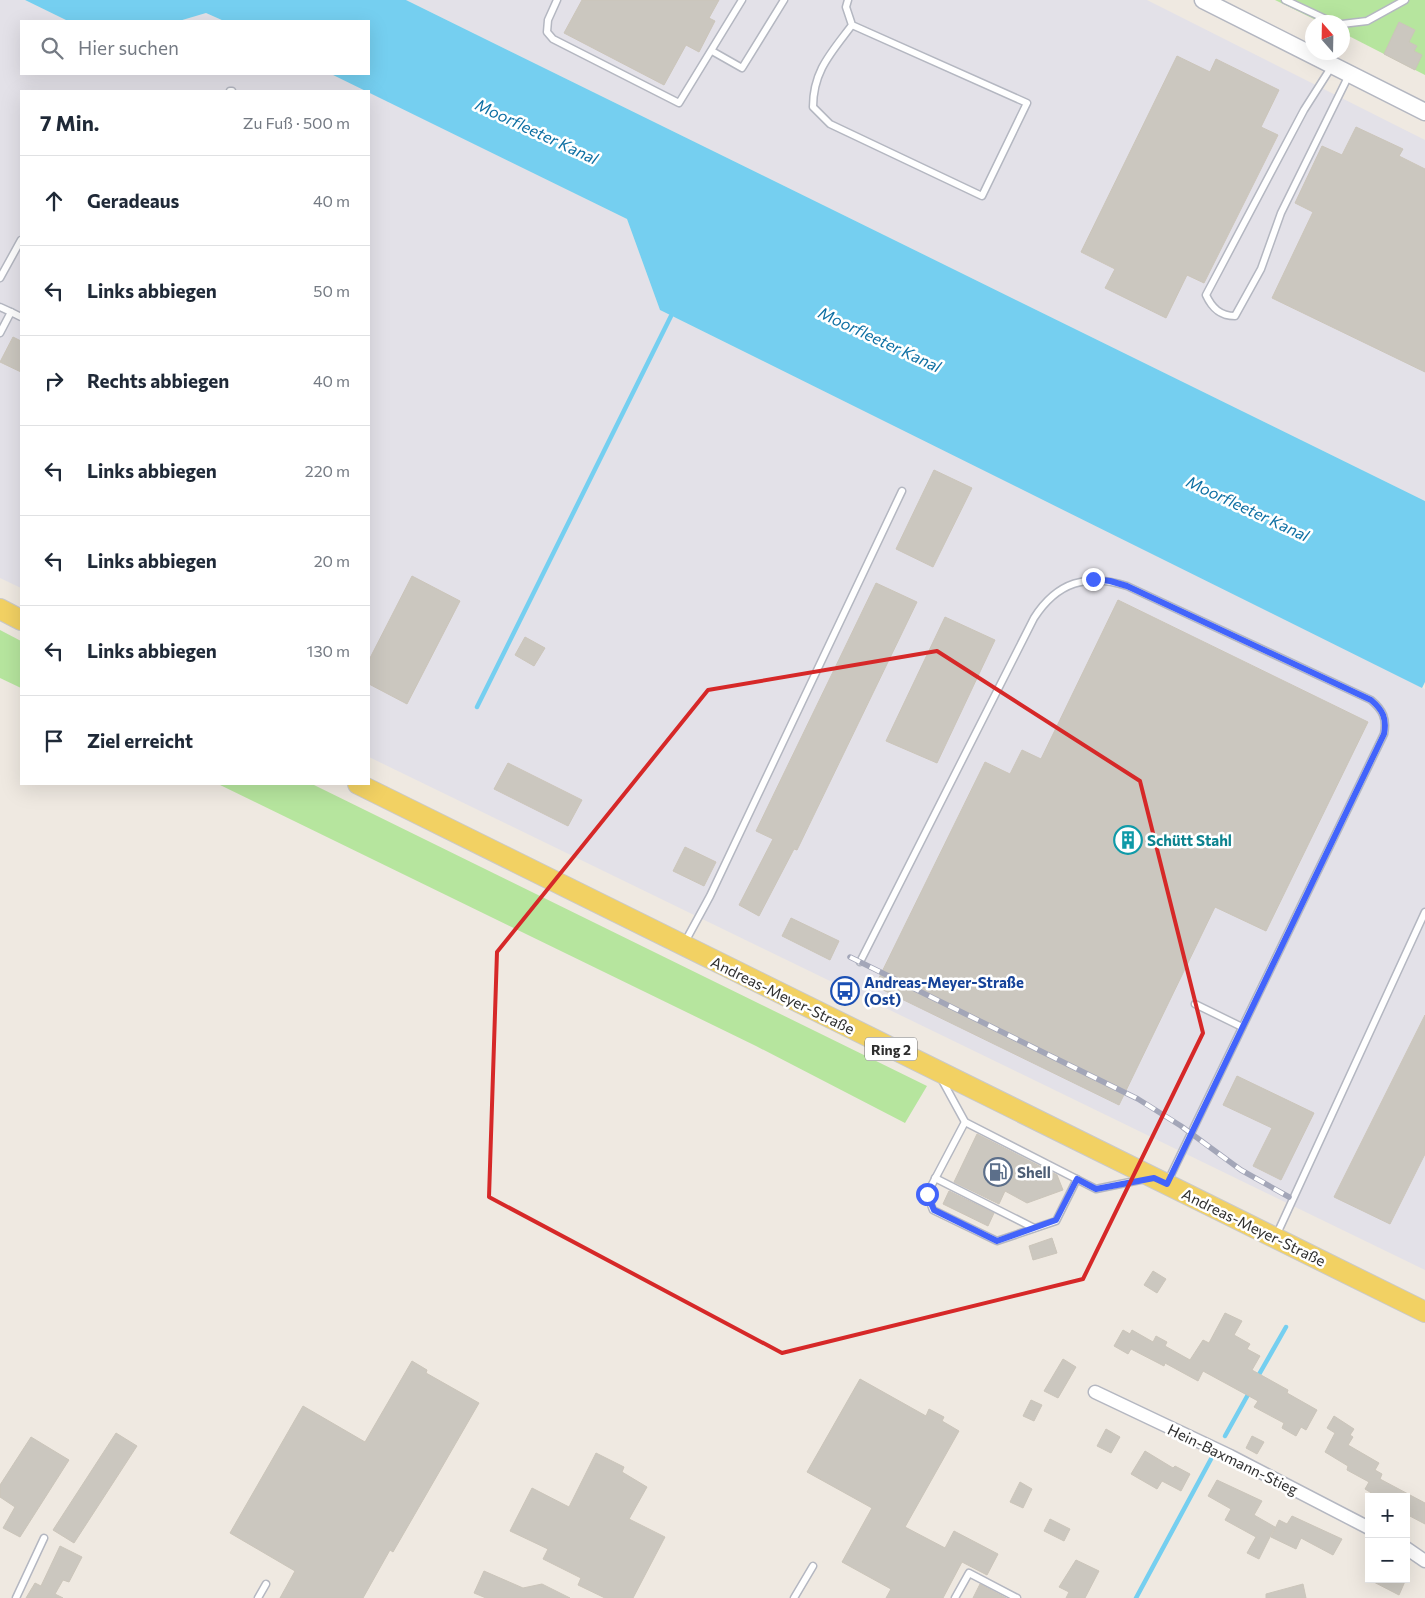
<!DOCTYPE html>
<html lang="de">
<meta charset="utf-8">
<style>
body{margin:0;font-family:Commissioner,sans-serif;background:#f6f6f7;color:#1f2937}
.controls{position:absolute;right:15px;bottom:15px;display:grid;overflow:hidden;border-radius:0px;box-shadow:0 5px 20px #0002}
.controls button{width:45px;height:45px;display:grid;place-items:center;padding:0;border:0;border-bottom:1px solid #e0e1e3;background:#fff;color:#1f2937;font:25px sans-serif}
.compass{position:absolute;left:1305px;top:15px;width:45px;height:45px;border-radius:50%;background:#fff;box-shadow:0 5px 20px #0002;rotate:340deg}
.stop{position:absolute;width:15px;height:15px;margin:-11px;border:4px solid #4264fb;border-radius:50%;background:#fff}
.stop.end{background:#4264fb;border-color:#fff;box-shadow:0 1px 5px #0008}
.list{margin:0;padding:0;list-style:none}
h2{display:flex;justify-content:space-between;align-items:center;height:65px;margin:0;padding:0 20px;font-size:21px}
h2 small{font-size:16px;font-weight:400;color:#747a83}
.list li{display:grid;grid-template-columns:32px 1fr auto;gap:15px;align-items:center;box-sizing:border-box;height:90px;padding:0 20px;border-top:1px solid #e0e1e3}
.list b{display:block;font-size:19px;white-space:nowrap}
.list em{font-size:16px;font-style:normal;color:#747a83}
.icon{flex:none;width:28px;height:28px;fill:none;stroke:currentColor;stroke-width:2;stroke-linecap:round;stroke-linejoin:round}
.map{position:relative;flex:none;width:1425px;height:1598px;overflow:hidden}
.search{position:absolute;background:#fff;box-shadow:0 5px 20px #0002;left:20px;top:20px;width:350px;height:55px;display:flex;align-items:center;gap:12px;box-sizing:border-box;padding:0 18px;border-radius:0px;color:#747a83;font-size:19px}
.panel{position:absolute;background:#fff;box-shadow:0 5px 20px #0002;left:20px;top:90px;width:350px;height:695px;border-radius:0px}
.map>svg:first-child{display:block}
</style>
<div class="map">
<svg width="1425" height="1598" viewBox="0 0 1425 1598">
<rect width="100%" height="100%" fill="#efe9e1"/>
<g fill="#e3e1e8">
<polygon points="0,0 25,0 68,21 21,21 21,74 331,74 367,91 21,91 21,588 0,578"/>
<polygon points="406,0 1147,0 1425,140 1425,501"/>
<polygon points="206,13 224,21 179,21"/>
<polygon points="369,92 627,219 660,310 1425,689 1425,1270 369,757"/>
</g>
<g fill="#b6e59e">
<polygon points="1275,0 1425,0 1425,75 1343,33 1342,22 1320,22"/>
<polygon points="0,630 21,641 21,688 0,678"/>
<polygon points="218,784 312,784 927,1086 905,1123 756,1046"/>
</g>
<polygon fill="#75cff0" points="25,0 406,0 1425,501 1425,682 1422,688 660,310 627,219 331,74 369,74 369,21 224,21 206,13 179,21 68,21"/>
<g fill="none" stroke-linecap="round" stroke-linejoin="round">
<g stroke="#75cff0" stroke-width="4.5">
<polyline points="477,707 671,316"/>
<polyline points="1257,1378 1286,1327"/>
<polyline points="1225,1436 1250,1391"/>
<polyline points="1136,1598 1211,1459"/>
</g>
</g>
<g fill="#cbc7bf" stroke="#cbc5ba">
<polygon points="582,0 719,0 709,18 715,21 699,52 686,45 664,85 564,33"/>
<polygon points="1399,22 1415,30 1409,42 1417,46 1414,51 1422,55 1415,70 1384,54"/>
<polygon points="1177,56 1210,72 1216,59 1279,90 1261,127 1278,135 1204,283 1187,275 1166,318 1105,288 1115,269 1081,252"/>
<polygon points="1356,127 1403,149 1399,156 1425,169 1425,372 1272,298 1313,212 1295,203 1322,146 1342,155"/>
<polygon points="13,337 21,341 21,372 0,362"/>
<polygon points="934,470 972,488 933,567 896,549"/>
<polygon points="412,576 460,601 407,704 369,684 369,660"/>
<polygon points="876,583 917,602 797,850 794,849 759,916 739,905 773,839 756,831"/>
<polygon points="1118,600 1368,722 1266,931 1215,907 1119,1105 875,986 985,762 1010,774 1022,750 1041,759"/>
<polygon points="945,617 995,640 937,763 886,741"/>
<polygon points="525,637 545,648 534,666 515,655"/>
<polygon points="508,763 582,800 568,826 494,789"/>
<polygon points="685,847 716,862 704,886 673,871"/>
<polygon points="791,918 839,941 830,960 782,936"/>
<polygon points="1425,1015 1425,1154 1390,1224 1334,1197"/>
<polygon points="1237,1076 1314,1113 1281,1180 1253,1166 1272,1128 1223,1105"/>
<polygon points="977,1134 1057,1175 1063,1190 1027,1203 1005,1191 999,1204 954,1182"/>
<polygon points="949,1191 994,1213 988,1226 943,1204"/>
<polygon points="1052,1238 1057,1253 1033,1260 1029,1246"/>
<polygon points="1153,1271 1166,1279 1157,1293 1144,1285"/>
<polygon points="1225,1313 1242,1321 1234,1335 1250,1344 1247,1349 1260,1356 1252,1370 1288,1390 1287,1393 1317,1410 1306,1430 1301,1427 1296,1436 1282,1428 1284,1423 1254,1407 1258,1401 1203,1371 1198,1381 1165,1363 1164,1366 1131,1349 1128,1354 1114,1346 1123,1330 1130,1334 1132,1330 1153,1342 1156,1336 1167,1342 1165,1346 1190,1360 1203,1340 1209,1343"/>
<polygon points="1063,1359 1076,1367 1058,1398 1044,1391"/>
<polygon points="412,1361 427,1370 426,1373 479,1403 393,1552 390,1550 363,1598 280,1598 295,1571 230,1533 303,1406 365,1442"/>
<polygon points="860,1379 926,1416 929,1409 944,1417 942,1421 959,1431 905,1527 945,1548 954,1531 998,1554 987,1575 962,1562 943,1598 886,1598 891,1589 842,1562 872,1508 807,1472"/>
<polygon points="1031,1400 1042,1405 1034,1421 1023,1416"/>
<polygon points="1334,1416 1354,1429 1350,1435 1353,1437 1348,1445 1379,1463 1375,1470 1382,1474 1380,1479 1425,1503 1425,1524 1406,1514 1406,1497 1378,1497 1365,1489 1369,1482 1347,1470 1348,1466 1325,1452 1335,1433 1327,1428"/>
<polygon points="1106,1429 1120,1437 1111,1453 1097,1446"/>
<polygon points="116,1433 137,1446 74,1543 53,1530"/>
<polygon points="1252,1436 1264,1442 1257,1454 1246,1448"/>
<polygon points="31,1437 69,1460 20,1537 3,1528 15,1507 0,1497 0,1485"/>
<polygon points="1145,1451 1173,1468 1175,1466 1190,1474 1181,1491 1162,1481 1157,1489 1131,1474"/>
<polygon points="596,1453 624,1467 622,1472 647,1487 629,1519 665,1537 633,1598 605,1598 578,1585 581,1578 543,1559 548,1549 510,1531 532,1488 569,1507"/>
<polygon points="1217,1480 1262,1501 1254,1515 1275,1527 1259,1559 1247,1553 1256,1537 1225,1520 1231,1509 1208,1496"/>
<polygon points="1020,1482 1032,1489 1023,1508 1010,1502"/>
<polygon points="1292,1516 1342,1539 1333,1555 1301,1538 1296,1549 1271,1537 1279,1520 1287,1524"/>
<polygon points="1050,1519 1070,1529 1064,1541 1044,1531"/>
<polygon points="60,1546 82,1557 69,1582 63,1580 55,1594 63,1598 26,1598 35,1583 41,1586"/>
<polygon points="1076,1560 1099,1571 1085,1598 1066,1598 1069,1592 1059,1587"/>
<polygon points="484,1571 523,1588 542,1584 570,1598 486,1598 474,1593"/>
<polygon points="1368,1579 1406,1579 1399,1595"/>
<polygon points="980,1584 1006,1598 973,1598"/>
<polygon points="1303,1584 1306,1598 1266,1598 1266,1594"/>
</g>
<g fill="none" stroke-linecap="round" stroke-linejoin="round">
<defs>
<g id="service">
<polyline points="557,0 548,20 547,32 553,39 679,103 742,0"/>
<path d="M848,0L846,7L852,25L1027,103L982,196L830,124L813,107C813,71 831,53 852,25"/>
<polyline points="1285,0 1332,22"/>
<polyline points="1342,24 1367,21 1405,0"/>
<polyline points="712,51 742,68 784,0"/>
<path d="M1332,66L1304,110L1206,295C1212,308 1220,316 1235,316L1261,269L1281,213L1349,75"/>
<polyline points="230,91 232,91"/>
<polyline points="0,278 21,240"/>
<polyline points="0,307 11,312"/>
<polyline points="0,333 11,312 21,317"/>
<polyline points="685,942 710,896 902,491"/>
<path d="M860,962L1034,618C1057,582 1087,573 1127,586L1371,700C1383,710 1387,719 1384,734L1167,1183"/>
<polyline points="1195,1004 1242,1027"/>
<polyline points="942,1080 965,1122 1096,1189 1145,1179"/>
<polyline points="965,1122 927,1194 933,1210 997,1241 1056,1221 1077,1179"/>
<polyline points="935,1178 1034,1228"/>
<polyline points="1276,1236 1425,912"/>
<polyline points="16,1598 44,1538"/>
<polyline points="258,1598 266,1584"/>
<polyline points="794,1598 813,1566"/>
<polyline points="955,1598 969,1573 1017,1598"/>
</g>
<g id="minor">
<polyline points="1095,1392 1230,1456 1369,1528"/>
<polyline points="1406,1548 1425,1561"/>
</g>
<polyline id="tertiary" points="1203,0 1425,112"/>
<g id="primary">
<polyline points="0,609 21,620"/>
<polyline points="358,784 1425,1312"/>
</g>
</defs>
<use href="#service" stroke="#b4b7c1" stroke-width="9"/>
<use href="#minor" stroke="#b4b7c1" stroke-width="15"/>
<use href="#tertiary" stroke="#b4b7c1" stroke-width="19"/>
<use href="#primary" stroke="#c9c9c9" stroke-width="22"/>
<use href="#service" stroke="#fff" stroke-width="6"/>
<use href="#minor" stroke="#fff" stroke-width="12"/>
<use href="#tertiary" stroke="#fff" stroke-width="16"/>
<use href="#primary" stroke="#f2d163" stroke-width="20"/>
<defs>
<polyline id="rail" points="850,957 1138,1099 1181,1126 1241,1170 1289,1197"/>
</defs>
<use href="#rail" stroke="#a3a6b8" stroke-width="5.5"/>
<use href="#rail" stroke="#fff" stroke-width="4" stroke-dasharray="11" stroke-linecap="butt"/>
</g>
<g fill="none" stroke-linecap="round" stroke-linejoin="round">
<path stroke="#4264fb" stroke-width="6" d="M927,1194L934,1210L997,1241L1056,1220L1077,1179L1096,1189L1154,1178L1167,1184L1384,734C1387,719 1383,710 1371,700L1127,586L1110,581L1093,579"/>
</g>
<path fill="none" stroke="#d62828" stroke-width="4" stroke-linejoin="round" d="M937,651L1140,781L1203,1033L1083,1279L782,1353L489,1197L497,952L708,690Z"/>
<defs>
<symbol id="building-ring" viewBox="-11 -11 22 22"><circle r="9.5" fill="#fff" stroke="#0f9aa8" stroke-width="1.5"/><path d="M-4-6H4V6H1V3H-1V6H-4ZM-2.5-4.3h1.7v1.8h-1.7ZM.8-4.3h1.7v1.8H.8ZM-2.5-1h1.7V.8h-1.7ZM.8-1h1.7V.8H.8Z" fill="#0f9aa8"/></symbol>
<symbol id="bus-ring" viewBox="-11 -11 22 22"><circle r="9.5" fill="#fff" stroke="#1a4fb4" stroke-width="1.5"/><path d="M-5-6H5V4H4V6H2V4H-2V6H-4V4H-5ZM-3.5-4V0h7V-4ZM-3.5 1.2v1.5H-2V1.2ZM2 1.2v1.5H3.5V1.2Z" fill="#1a4fb4"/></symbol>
<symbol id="fuel-ring" viewBox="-11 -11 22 22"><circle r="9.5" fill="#fff" stroke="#5c6f8a" stroke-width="1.5"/><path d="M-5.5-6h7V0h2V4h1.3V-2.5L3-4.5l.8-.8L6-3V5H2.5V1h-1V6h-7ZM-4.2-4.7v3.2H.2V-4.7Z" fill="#5c6f8a"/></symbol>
</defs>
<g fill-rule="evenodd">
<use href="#building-ring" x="1112" y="824" width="32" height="32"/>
<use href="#bus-ring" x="829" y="975" width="32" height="32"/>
<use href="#fuel-ring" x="982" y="1156" width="32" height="32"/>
</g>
<g text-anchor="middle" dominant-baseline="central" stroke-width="5" stroke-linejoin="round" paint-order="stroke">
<rect fill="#fff" stroke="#6d6d6d" stroke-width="1" x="865" y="1037.5" width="52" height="23" rx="4"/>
<g font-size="14" font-weight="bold" fill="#2e2e2e">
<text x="891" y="1049">Ring 2</text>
</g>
<g font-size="15" font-weight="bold" fill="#0d838f" stroke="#fff" text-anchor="start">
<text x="1147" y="840">Schütt Stahl</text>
</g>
<g font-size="15" font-weight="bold" fill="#164399" stroke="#fff" text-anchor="start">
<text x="864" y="982">Andreas-Meyer-Straße<tspan x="864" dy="17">(Ost)</tspan></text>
</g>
<g font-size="15" fill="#2e2e2e" stroke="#fff">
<text transform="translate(783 995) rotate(26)">Andreas-Meyer-Straße</text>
<text transform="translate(1254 1227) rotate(26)">Andreas-Meyer-Straße</text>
<text transform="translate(1233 1459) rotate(26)">Hein-Baxmann-Stieg</text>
</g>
<g font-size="15" font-weight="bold" fill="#4e5e75" stroke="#fff" text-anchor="start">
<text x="1017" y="1172">Shell</text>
</g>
<g font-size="16" font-style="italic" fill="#0d6fa3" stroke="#fff">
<text transform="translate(537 131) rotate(25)">Moorfleeter Kanal</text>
<text transform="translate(880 339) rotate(25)">Moorfleeter Kanal</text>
<text transform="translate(1248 508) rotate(25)">Moorfleeter Kanal</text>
</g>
</g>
</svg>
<div class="controls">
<button>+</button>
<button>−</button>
</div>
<svg class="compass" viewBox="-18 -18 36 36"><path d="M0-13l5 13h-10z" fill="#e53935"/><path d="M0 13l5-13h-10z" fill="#747a83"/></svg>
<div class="stop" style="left:927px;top:1194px"></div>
<div class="stop end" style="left:1093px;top:579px"></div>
<div class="search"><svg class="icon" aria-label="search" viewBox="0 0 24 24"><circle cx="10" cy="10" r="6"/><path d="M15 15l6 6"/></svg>Hier suchen</div>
<section class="panel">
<h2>7 Min.<small>Zu Fuß · 500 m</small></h2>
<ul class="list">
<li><svg class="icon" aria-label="ahead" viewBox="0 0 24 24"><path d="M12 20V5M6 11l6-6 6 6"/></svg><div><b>Geradeaus</b></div><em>40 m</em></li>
<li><svg class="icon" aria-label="left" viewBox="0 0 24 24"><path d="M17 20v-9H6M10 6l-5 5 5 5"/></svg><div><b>Links abbiegen</b></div><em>50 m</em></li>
<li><svg class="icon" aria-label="right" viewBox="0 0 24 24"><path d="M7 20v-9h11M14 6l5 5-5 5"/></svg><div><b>Rechts abbiegen</b></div><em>40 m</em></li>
<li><svg class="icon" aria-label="left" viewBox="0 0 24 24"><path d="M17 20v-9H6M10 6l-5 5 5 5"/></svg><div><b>Links abbiegen</b></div><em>220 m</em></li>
<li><svg class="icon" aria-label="left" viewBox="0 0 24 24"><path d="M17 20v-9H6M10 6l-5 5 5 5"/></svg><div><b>Links abbiegen</b></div><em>20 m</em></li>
<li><svg class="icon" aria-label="left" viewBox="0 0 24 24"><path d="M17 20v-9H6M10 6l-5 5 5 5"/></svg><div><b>Links abbiegen</b></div><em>130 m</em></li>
<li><svg class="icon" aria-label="arrive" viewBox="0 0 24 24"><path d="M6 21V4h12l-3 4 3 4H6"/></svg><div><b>Ziel erreicht</b></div></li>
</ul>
</section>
</div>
